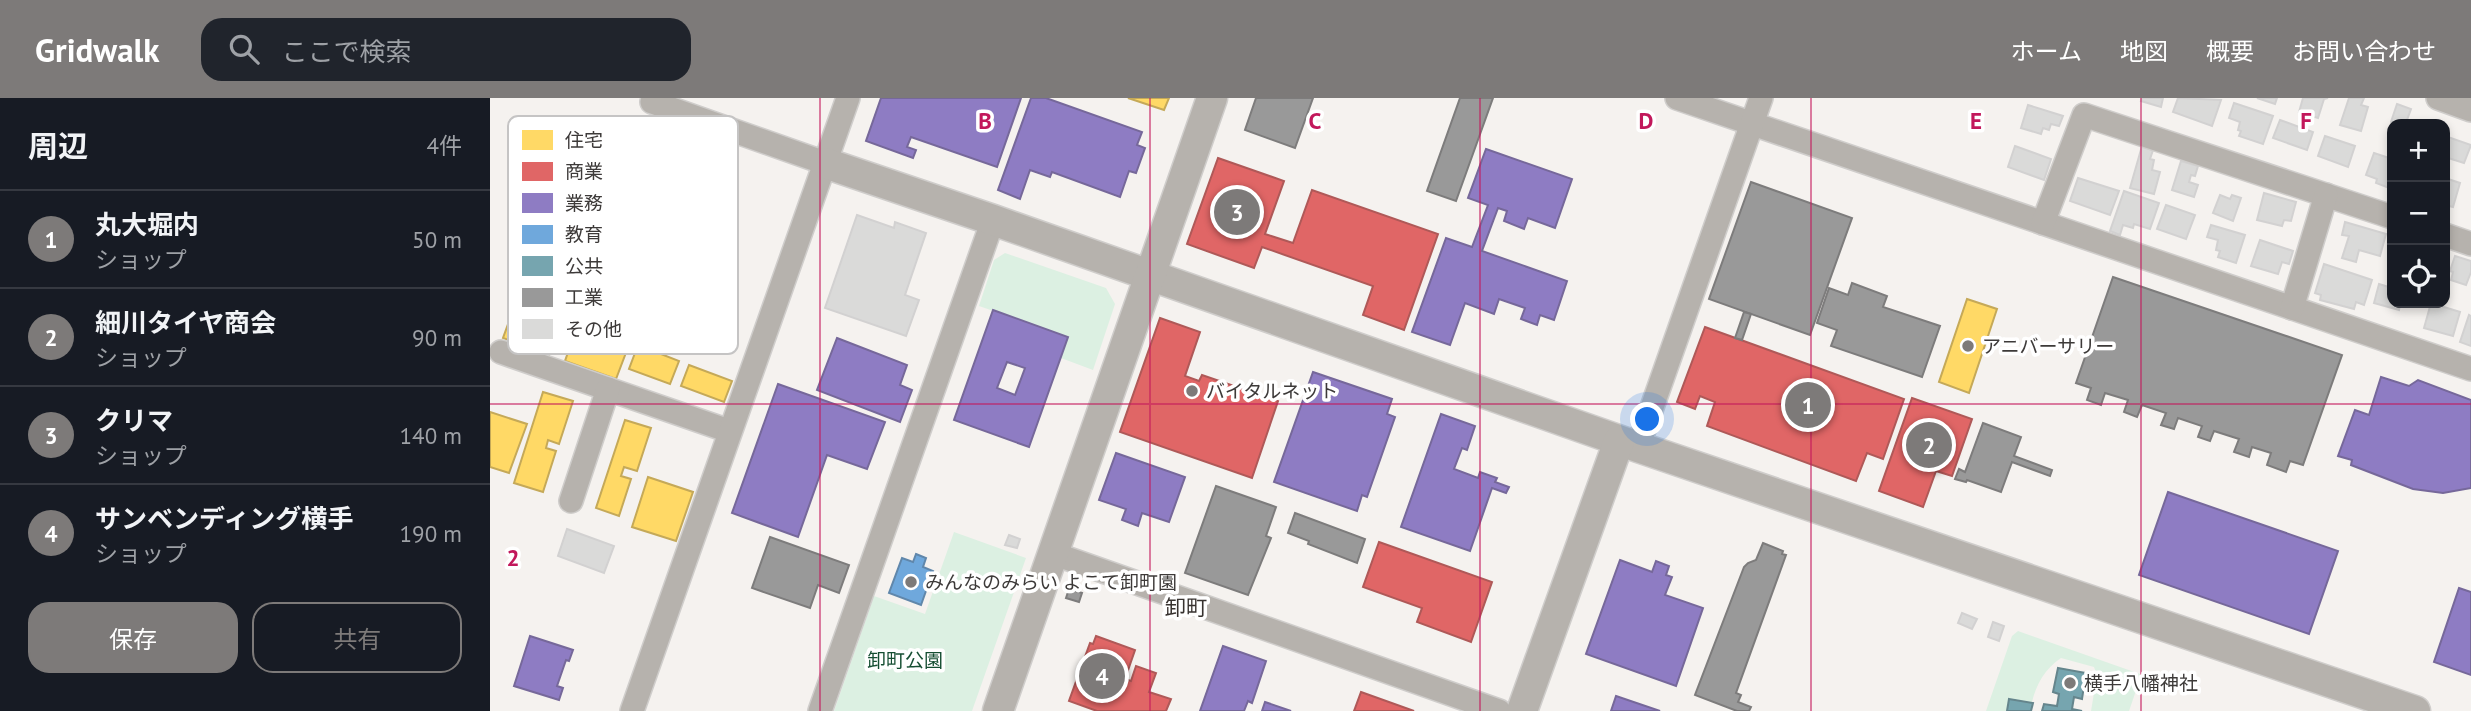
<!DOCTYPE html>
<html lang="ja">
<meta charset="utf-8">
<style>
body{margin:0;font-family:"PT Sans","Noto Sans JP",sans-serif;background:#20242c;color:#f1f3f6}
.controls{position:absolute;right:21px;top:21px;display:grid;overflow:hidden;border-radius:14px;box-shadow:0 4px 10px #0003}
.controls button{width:63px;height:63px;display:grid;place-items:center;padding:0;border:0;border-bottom:2px solid #363941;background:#171b24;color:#f1f3f6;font:35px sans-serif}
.you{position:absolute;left:1158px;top:322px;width:24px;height:24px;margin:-18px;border:5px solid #fff;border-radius:50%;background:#1a73e8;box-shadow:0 0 0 10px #1a73e833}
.badge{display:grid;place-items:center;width:46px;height:46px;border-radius:50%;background:#7d7a79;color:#fff;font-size:23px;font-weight:700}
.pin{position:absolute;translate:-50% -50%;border:4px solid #fff;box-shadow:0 2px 7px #0006}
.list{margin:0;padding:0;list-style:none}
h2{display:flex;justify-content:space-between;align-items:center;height:91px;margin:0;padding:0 28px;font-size:30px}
h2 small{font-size:23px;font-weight:400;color:#9ea1a6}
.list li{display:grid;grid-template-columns:46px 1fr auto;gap:21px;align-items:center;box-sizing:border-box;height:98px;padding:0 28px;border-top:2px solid #363941}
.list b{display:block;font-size:26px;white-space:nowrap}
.list p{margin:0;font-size:23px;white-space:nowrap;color:#9ea1a6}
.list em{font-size:23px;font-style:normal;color:#9ea1a6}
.actions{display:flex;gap:14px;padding:21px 28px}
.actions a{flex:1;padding:16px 0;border:2px solid #7d7a79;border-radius:21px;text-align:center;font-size:24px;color:#7d7a79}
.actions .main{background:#7d7a79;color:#fff}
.icon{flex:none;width:38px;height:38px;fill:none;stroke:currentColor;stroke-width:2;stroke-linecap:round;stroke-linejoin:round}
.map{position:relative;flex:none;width:1981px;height:613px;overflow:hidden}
header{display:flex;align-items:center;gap:42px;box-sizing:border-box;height:98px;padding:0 35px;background:#7d7a79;color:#fff}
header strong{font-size:33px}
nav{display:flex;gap:38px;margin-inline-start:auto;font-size:24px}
.search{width:490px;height:63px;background:#20242c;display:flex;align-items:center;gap:18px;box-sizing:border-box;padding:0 24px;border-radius:21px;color:#9ea1a6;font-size:26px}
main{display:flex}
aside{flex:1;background:#171b24}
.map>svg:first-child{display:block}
</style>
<header>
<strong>Gridwalk</strong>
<div class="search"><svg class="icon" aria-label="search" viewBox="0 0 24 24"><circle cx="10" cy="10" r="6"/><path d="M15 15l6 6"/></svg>ここで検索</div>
<nav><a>ホーム</a><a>地図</a><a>概要</a><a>お問い合わせ</a></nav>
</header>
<main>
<aside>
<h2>周辺<small>4件</small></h2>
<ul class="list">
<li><span class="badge">1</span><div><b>丸大堀内</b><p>ショップ</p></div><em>50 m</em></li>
<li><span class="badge">2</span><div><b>細川タイヤ商会</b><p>ショップ</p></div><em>90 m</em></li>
<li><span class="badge">3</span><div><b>クリマ</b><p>ショップ</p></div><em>140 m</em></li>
<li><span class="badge">4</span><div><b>サンベンディング横手</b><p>ショップ</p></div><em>190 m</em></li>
</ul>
<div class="actions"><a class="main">保存</a><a>共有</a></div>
</aside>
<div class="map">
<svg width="1981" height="613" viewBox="0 0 1981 613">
<rect width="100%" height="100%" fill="#f5f2ef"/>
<g fill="#dcf0e2">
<polygon points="515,155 616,190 625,206 603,272 571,260 578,239 489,208 504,162"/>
<polygon points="464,434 536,460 482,613 344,613 384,498 435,516"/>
<path d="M1528,533L1650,576L1651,578L1639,613H1601L1607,577L1604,569L1571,560C1552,573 1544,591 1540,613H1496L1522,538Z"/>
</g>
<g fill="#ffd966" stroke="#c5a958" stroke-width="2">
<polygon points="638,0 679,0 674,12"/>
<polygon points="1477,201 1507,211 1479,295 1449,284"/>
<polygon points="26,204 72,222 59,257 13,240"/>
<polygon points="88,226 140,244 126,281 75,263"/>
<polygon points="148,247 189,263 180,286 139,271"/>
<polygon points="199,267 242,283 234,304 191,288"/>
<polygon points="53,294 83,303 69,346 58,342 56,350 66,353 53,394 24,385"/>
<polygon points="0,314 37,326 19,375 0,369"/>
<polygon points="135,322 161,330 147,373 134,369 131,378 141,381 129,418 106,410"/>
<polygon points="158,379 203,394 186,443 142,429"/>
</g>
<g fill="#e06666" stroke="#af5958" stroke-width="2">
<polygon points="728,60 794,83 775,136 803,145 822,92 948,136 914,232 873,217 883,188 772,149 764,170 697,146"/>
<polygon points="670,220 710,234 695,278 709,283 712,277 788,303 762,380 630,334"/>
<polygon points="1215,229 1414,301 1393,361 1377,355 1366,383 1217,328 1225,304 1210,298 1205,311 1187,304"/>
<polygon points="1422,300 1482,321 1462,378 1446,373 1433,409 1389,393"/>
<polygon points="889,444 1002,484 981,544 927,524 932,510 873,489"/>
<polygon points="606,538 645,552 635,581 641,583 646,568 666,575 659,594 681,601 676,613 607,613 579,603 600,545 603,546"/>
<polygon points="871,594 924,613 864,613"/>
</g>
<g fill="#8e7cc3" stroke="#76689a" stroke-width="2" fill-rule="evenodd">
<polygon points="391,0 531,0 507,69 421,39 417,49 426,52 423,60 376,43"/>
<polygon points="541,0 556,0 652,34 647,47 655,50 646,75 639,73 630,99 562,74 560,79 540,72 530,101 508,92"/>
<polygon points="996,51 1082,81 1065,130 1038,120 1034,131 1014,123 1017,113 1008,110 992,153 1077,183 1064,222 1050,217 1047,227 1031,221 1035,210 1009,201 1004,216 975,205 960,247 922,234 956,140 982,149 998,107 978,100"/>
<path d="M503,212L578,239L539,349L464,322ZM517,264L535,270L525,297L507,290Z"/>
<polygon points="347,240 417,267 410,287 422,292 410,324 327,292"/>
<polygon points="823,274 902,301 897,316 905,319 877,399 872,397 867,413 784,384"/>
<polygon points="1891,279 1919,288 1928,282 1981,302 1981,390 1953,395 1923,391 1861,367 1862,362 1848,358 1865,312 1879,317"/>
<polygon points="288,286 395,324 377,371 337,357 308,439 242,415"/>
<polygon points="951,316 985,328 977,352 972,350 964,371 988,380 990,374 1007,380 1005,384 1019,389 1016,395 1002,390 980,453 911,429"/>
<polygon points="626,355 695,379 679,424 652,415 648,428 632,422 636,411 609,402"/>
<polygon points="1678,394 1848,453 1819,536 1649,477"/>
<polygon points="1130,462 1162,474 1166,463 1179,468 1176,477 1182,479 1175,497 1213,510 1186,588 1096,556"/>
<polygon points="1969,490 1981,494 1981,577 1944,564"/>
<polygon points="40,538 83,552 79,563 76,562 67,588 73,590 69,602 24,588"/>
<polygon points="733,548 776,563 762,605 758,603 754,613 710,613"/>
<polygon points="1126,598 1170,613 1121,613"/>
<polygon points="775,604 801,613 772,613"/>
</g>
<polygon fill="#6fa8dc" stroke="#6087ab" stroke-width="2" points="426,456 436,460 433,469 443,473 431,507 399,495 412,460 423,464"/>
<g fill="#76a5af" stroke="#65858c" stroke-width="2">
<polygon points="1568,570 1596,575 1592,601 1584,599 1582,611 1592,613 1552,613 1554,606 1567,608 1569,596 1563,594"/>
<polygon points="1519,601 1543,605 1541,613 1517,613"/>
</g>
<g fill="#999" stroke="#7d7c7c" stroke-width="2">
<polygon points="766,0 823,0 805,50 755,32"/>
<polygon points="970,0 1003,0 966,103 937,93"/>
<polygon points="1261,84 1362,120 1320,237 1219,201"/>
<polygon points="1623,179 1852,257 1813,367 1800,363 1796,374 1777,367 1781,355 1762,349 1759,359 1744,354 1749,341 1724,333 1720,343 1708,339 1712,328 1688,320 1684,331 1671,327 1676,315 1652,307 1647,319 1634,314 1638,302 1615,295 1611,307 1597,302 1601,290 1586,285"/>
<polygon points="1362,185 1397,198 1393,209 1450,228 1432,279 1341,248 1347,232 1327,225 1339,190 1358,197"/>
<polygon points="1254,214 1261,216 1252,242 1245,240"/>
<polygon points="1493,325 1531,339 1524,358 1562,372 1560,378 1522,364 1511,394 1477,382 1476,384 1465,381 1469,371 1475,374"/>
<polygon points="726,388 786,409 776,438 781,440 758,497 695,475"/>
<polygon points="805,415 875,441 867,465 818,446 819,443 798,435"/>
<polygon points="280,439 359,467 349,495 328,487 320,510 262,490"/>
<polygon points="1273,445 1293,453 1292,456 1296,457 1246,595 1251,597 1248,604 1261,609 1259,613 1247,613 1205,597 1254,469 1258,465 1266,462"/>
<polygon points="579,491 592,495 589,504 576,500"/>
</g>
<g fill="#dadad9" stroke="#d2d1d1" stroke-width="2">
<polygon points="1652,0 1673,0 1671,9 1651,3"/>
<polygon points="1688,0 1731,2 1722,28 1683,14"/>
<polygon points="1767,0 1787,0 1785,6"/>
<polygon points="1813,0 1838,0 1834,1 1828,20 1809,14"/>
<polygon points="1859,0 1874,0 1871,7 1878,9 1871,33 1850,27"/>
<polygon points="1744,5 1783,18 1773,46 1749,38 1751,33 1748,32 1750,24 1739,20"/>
<polygon points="1907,6 1921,11 1917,22 1925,26 1902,26 1901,24"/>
<polygon points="1538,7 1573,18 1569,28 1561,26 1559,32 1553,30 1551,36 1531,30"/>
<polygon points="1790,22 1823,34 1817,52 1783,40"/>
<polygon points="1835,38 1865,48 1858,69 1828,58"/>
<polygon points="1955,38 1981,47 1974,65 1955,59"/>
<polygon points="1525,48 1561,61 1554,82 1518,69"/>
<polygon points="1652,48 1663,52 1660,61 1664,62 1662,72 1670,74 1664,96 1640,90"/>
<polygon points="1884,55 1902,61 1902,91 1886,85 1887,81 1876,77"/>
<polygon points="1691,63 1708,68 1705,78 1701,77 1699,84 1708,87 1704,99 1682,92"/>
<polygon points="1588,80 1629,93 1620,117 1580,103"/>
<polygon points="1955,80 1970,85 1963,109 1955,107"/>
<polygon points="1634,93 1669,105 1660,131 1644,126 1643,130 1633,127 1630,137 1620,133"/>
<polygon points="1774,95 1806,104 1801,123 1794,122 1792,128 1767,122"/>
<polygon points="1730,97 1740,101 1742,97 1751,100 1743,123 1723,115"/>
<polygon points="1676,107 1705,117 1696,141 1667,131"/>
<polygon points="367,117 404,130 405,124 436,135 415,197 429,202 416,238 335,210"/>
<polygon points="1855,124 1896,136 1890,158 1869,152 1866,164 1852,160 1859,138 1852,137"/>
<polygon points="1721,127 1755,137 1746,165 1728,159 1730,153 1726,152 1728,142 1717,139"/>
<polygon points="1770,142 1803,153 1799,166 1792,164 1788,176 1761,168"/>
<polygon points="1965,158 1981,163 1981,174 1976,187 1961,182 1963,174 1960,173"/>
<polygon points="1834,166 1882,182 1874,207 1866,204 1864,211 1830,202 1831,197 1825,195"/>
<polygon points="1889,186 1902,190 1902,205 1918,205 1917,208 1910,206 1909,212 1884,205"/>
<polygon points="1941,205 1970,214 1963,238 1934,230"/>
<polygon points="1979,217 1981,218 1981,248 1970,244"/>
<polygon points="77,431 124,448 114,475 68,458"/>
<polygon points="519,437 530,441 527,450 515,447"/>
<polygon points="1472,515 1487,521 1482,531 1468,525"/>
<polygon points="1503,524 1514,528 1509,543 1498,539"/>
</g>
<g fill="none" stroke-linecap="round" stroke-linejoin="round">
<defs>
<g id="minor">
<polyline points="1187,0 1981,271"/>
<polyline points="1948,0 1981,12"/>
<polyline points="162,4 335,65"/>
<polyline points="1553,125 1594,17 1902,119"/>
<polyline points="1955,137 1981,146"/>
<polyline points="1802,210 1836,97"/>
<polyline points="11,254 239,333"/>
<polyline points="1148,349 1271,0"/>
<polyline points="81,403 118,291"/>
<polyline points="562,455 1009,613"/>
<polyline points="142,613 358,0"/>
<polyline points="330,613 503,122"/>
</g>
<g id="tertiary">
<polyline points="335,65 503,122 1148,349 1925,613"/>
<polyline points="508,613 722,0"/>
<polyline points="1032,613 1129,343"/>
</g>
</defs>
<use href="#minor" stroke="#cfcdcb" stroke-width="26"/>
<use href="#tertiary" stroke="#cfcdcb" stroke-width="33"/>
<use href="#minor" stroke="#b6b2ad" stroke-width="23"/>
<use href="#tertiary" stroke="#b6b2ad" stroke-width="30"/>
</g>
<path fill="none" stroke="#c2185b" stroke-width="2" stroke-opacity="0.55" d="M330,0V613M660,0V613M990,0V613M1321,0V613M1651,0V613M0,306H1981"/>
<g fill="#7d7a79" stroke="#fff" stroke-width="2.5">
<circle cx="1478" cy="248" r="7"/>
<circle cx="702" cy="293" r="7"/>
<circle cx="421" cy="484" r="7"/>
<circle cx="1580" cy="585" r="7"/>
</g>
<g text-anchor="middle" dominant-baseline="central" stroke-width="7" stroke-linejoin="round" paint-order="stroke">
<g font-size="19" fill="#3d3a39" stroke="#fff" text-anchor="start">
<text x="1492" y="248">アニバーサリー</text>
<text x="716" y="293">バイタルネット</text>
<text x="435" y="484">みんなのみらい よこて卸町園</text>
<text x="1594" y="585">横手八幡神社</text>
</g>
<g font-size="19" fill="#154e32" stroke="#fff">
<text x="415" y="562">卸町公園</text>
</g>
<g font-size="21" fill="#37322f" stroke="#fff">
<text x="696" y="509">卸町</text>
</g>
</g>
<rect x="18" y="18" width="230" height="238" rx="10" fill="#fff" stroke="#c5c4c4" stroke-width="2"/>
<rect x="32" y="32" width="31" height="20" fill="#ffd966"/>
<rect x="32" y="64" width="31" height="19" fill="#e06666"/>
<rect x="32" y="95" width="31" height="20" fill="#8e7cc3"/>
<rect x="32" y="127" width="31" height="19" fill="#6fa8dc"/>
<rect x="32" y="158" width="31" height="20" fill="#76a5af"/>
<rect x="32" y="190" width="31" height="19" fill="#999"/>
<rect x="32" y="221" width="31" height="20" fill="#dadad9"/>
<g font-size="19" fill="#3d3a39">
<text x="75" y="49">住宅</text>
<text x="75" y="80">商業</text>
<text x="75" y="112">業務</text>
<text x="75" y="143">教育</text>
<text x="75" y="175">公共</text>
<text x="75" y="206">工業</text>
<text x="75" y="238">その他</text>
</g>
<g font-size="23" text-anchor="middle" font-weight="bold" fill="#c2185b" stroke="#fff" stroke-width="7" stroke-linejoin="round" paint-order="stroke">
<text x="495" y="31">B</text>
<text x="825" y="31">C</text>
<text x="1156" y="31">D</text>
<text x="1486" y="31">E</text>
<text x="1816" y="31">F</text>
<text x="23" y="468">2</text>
</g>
</svg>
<div class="controls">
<button>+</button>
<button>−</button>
<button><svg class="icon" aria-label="locate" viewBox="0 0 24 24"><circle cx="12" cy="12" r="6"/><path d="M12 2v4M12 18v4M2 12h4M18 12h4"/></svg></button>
</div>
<div class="you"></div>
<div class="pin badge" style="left:1318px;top:307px">1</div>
<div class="pin badge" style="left:1439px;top:347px">2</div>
<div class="pin badge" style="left:747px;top:114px">3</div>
<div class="pin badge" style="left:612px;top:578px">4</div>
</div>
</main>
